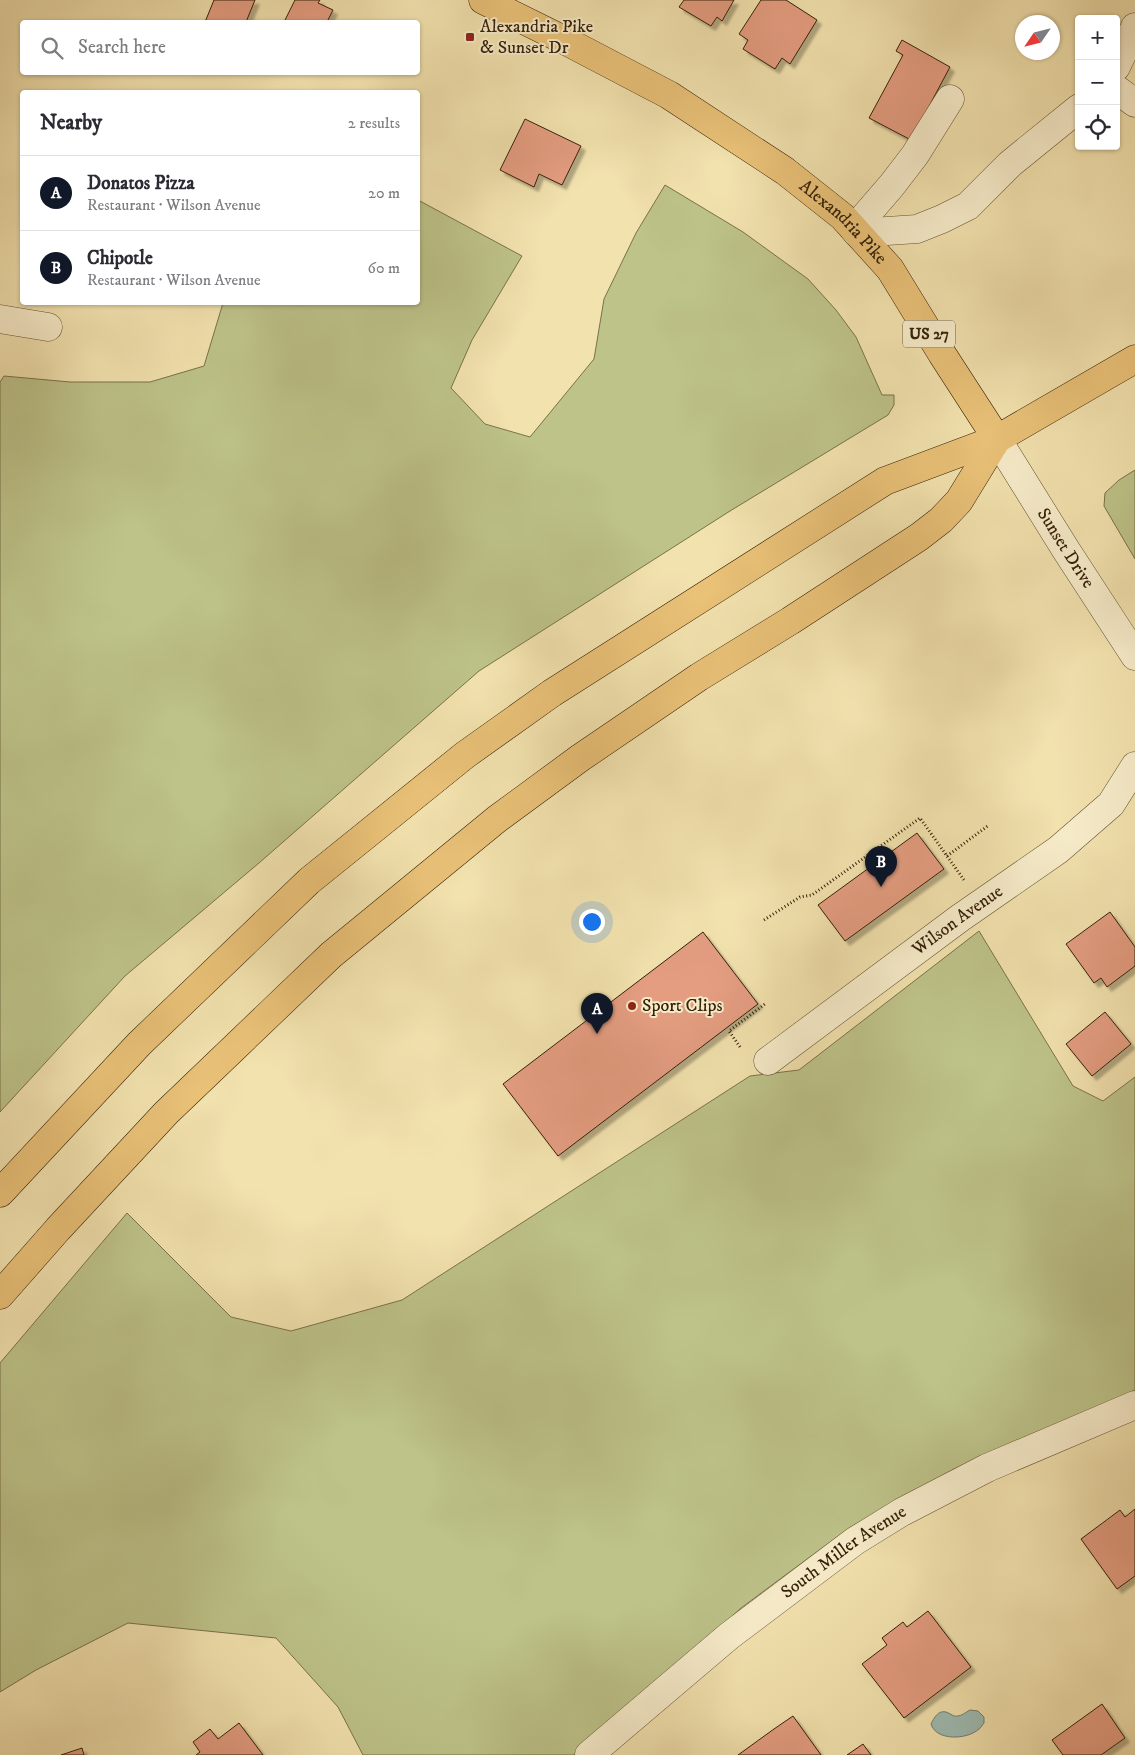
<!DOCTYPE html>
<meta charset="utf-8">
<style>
body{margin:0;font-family:"IM FELL DW Pica",serif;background:#f7f7f7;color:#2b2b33}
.controls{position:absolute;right:15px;top:15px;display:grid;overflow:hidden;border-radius:5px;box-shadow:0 1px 4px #0004}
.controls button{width:45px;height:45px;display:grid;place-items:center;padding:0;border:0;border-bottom:1px solid #e1e1e2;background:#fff;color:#2b2b33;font:25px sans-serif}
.compass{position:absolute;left:1015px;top:15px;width:45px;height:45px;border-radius:50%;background:#fff;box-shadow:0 1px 4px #0004;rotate:235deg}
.you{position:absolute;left:591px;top:921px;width:18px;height:18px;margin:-12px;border:4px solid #fff;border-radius:50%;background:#1a73e8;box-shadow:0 0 0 8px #1a73e833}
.badge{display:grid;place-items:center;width:32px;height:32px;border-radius:50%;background:#111827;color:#fff;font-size:16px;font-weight:700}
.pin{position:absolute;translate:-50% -41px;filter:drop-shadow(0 1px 2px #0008)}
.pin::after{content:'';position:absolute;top:26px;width:18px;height:15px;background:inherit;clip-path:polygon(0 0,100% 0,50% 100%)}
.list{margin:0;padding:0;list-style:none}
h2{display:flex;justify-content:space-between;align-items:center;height:65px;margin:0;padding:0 20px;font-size:21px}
h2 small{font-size:16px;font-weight:400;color:#7c7c81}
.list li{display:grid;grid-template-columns:32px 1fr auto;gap:15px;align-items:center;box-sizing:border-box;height:75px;padding:0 20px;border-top:1px solid #e1e1e2}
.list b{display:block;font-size:19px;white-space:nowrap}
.list p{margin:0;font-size:16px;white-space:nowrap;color:#7c7c81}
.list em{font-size:16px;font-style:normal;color:#7c7c81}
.icon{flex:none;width:28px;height:28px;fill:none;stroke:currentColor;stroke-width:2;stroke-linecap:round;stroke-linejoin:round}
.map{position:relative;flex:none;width:1135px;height:1755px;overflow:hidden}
.search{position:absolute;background:#fff;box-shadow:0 1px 4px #0004;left:20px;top:20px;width:400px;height:55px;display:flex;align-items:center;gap:12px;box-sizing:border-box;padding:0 18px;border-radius:5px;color:#7c7c81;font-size:19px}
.panel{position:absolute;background:#fff;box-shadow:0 1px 4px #0004;left:20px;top:90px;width:400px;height:215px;border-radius:5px}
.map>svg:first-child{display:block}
</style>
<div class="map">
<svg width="1135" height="1755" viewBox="0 0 1135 1755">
<defs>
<filter id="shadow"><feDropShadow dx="4.5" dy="4.5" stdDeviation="1" flood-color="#0004"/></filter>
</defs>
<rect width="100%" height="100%" fill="#f2e2ae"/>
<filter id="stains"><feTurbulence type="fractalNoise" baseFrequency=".004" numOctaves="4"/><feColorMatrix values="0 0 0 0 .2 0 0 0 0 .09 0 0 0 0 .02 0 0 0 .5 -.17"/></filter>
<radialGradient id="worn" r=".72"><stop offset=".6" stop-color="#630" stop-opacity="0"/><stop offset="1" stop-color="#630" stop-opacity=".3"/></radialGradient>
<g fill="#bdc389" stroke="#797249">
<polygon points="665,185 743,232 808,279 836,310 856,337 882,395 894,395 894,405 888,415 730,511 479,671 259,863 125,976 0,1112 0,382 4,376 70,382 150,382 204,366 223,303 418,302 418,200 522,256 472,340 451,388 485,424 530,437 594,359 604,299 636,233"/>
<polygon points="1135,470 1135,559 1104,506 1105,493 1119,480"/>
<polygon points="979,931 1073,1086 1103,1101 1135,1077 1135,1390 1113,1402 954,1469 849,1528 741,1608 605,1732 574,1755 363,1755 338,1707 276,1638 128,1623 36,1670 0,1692 0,1363 127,1213 231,1317 291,1331 402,1300 750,1076 799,1070"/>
</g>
<path fill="#9ebcb4" stroke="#747e70" d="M970,1710L978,1711L984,1717V1723C982,1725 981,1728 979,1729C967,1740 936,1741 931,1724C934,1718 938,1710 946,1712C949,1713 952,1715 954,1716C960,1717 965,1713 970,1710Z"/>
<g fill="#e49d81" stroke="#352109" filter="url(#shadow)">
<polygon points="214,0 255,0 246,22 205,22"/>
<polygon points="295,0 320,0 318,3 333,10 327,22 284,22"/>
<polygon points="684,0 734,0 722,21 717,17 711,26 679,7"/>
<polygon points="761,0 786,0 817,20 790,64 782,58 775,69 743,49 748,40 739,34"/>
<polygon points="902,40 950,67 911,140 869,118 903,55 896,51"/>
<polygon points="525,119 581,146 562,185 539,174 534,187 500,170"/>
<polygon points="917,833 944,869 845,941 818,905"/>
<polygon points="1110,912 1135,947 1135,966 1107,987 1101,978 1094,983 1066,944"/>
<polygon points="703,932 758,1004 558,1156 503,1084"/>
<polygon points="1105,1012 1131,1044 1092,1076 1066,1044"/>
<polygon points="1135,1509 1135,1576 1117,1589 1081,1539 1120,1510 1125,1517"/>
<polygon points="928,1611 971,1667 904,1718 862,1664 887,1645 882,1638 903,1622 907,1627"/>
<polygon points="1102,1704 1125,1738 1101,1755 1063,1755 1052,1740"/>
<polygon points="793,1716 821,1755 738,1755 774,1729"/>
<polygon points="239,1723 263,1755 196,1755 200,1752 193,1742 210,1729 218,1739"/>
<polygon points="863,1744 871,1755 847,1755"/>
<polygon points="82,1748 84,1755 61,1755"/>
</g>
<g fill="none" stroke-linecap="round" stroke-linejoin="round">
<defs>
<g id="minor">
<polyline points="1116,67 1135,27"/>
<polyline points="1116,89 1135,103"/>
<polyline points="854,229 892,185 915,155 950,99"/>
<polyline points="857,233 917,229 942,219 968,206 1010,164 1079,108"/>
<polyline points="0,319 48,327"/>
<path id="s1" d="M997,439L1066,550L1135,656"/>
<path id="s2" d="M768,1061L960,918L1058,850L1111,804L1135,766"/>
<path id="s3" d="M589,1755L729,1636L855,1541L902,1512L987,1468L1135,1405"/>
</g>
<g id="major">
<path id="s4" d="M483,0L564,40L669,95L785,171L843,217L890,269L942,354L997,439"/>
</g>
<g id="highway">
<polyline points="0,1193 139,1044 309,881 465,755 552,693 885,481 997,439 1135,359"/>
<polyline points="0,1295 58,1229 166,1113 331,955 497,819 580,758 699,677 790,621 919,537 941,520 959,501 997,439"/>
</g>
</defs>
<use href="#minor" stroke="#645132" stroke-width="29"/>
<use href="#major" stroke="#352109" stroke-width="29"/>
<use href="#highway" stroke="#352109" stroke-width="29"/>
<g stroke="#352109" stroke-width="3" stroke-dasharray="1 2.5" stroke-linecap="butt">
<polyline points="947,856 989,825"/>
<polyline points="764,920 800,897 812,895 920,818 964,880"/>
<polyline points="740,1047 729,1031 765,1004"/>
</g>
<use href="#minor" stroke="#f7ecca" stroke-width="28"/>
<use href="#major" stroke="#e9c177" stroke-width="28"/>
<use href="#highway" stroke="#e9c177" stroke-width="28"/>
</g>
<g fill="#8f2418" stroke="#f7ecca" stroke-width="2">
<rect x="465" y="32" width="10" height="10" rx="2.5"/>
<circle cx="632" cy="1006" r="5"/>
</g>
<g text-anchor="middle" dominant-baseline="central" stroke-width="4" stroke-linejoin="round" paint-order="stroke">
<rect fill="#f7ecca" stroke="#6f5e43" stroke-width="1" x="903" y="320.5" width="52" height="27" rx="4"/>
<g font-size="16" font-weight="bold" fill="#352109">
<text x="929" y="334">US 27</text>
</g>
<g font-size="18" fill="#352109" stroke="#f7ecca" text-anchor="start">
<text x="480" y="27">Alexandria Pike<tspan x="480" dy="21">&amp; Sunset Dr</tspan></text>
<text x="642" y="1006">Sport Clips</text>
</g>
<g font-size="18" fill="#352109" stroke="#f7ecca">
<text stroke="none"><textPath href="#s4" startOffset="425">Alexandria Pike</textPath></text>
<text stroke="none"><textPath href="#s1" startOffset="129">Sunset Drive</textPath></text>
<text stroke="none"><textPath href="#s2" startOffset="236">Wilson Avenue</textPath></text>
<text stroke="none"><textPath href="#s3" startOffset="326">South Miller Avenue</textPath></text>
</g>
</g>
<rect width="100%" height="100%" filter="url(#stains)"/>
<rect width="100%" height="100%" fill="url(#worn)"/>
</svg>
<div class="controls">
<button>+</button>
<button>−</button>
<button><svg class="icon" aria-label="locate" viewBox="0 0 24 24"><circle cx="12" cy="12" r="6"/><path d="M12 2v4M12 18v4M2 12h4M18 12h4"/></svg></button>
</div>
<svg class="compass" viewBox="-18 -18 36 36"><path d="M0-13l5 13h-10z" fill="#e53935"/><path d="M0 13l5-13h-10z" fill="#7c7c81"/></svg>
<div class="you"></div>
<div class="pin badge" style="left:597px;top:1034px">A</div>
<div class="pin badge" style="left:881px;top:887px">B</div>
<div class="search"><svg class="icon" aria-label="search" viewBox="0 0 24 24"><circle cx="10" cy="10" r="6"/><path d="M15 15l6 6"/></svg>Search here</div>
<section class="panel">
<h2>Nearby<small>2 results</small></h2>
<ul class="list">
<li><span class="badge">A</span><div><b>Donatos Pizza</b><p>Restaurant · Wilson Avenue</p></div><em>20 m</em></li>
<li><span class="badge">B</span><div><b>Chipotle</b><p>Restaurant · Wilson Avenue</p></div><em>60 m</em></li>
</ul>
</section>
</div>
